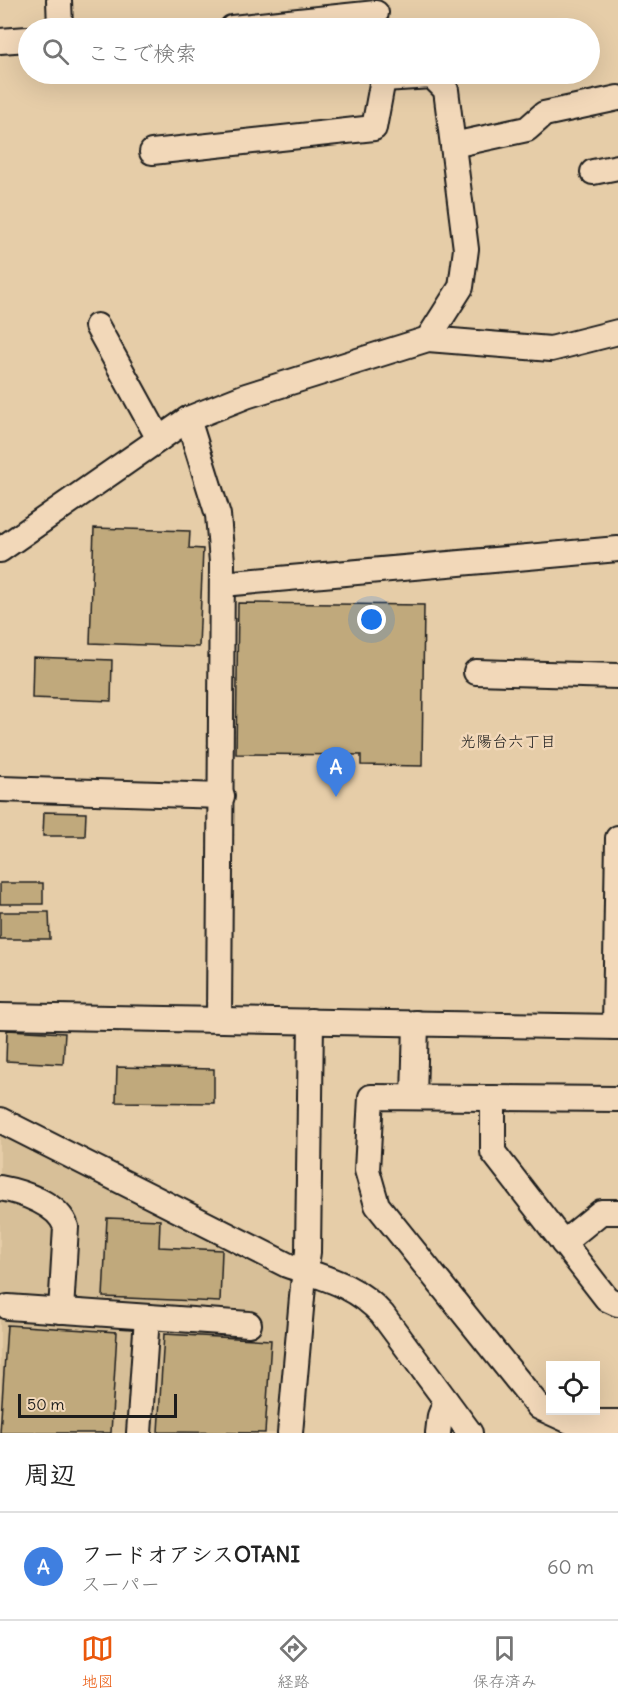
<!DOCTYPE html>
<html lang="ja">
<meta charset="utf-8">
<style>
body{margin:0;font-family:Delius,"Klee One",sans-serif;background:#f6f6f6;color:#222}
.controls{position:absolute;right:18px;bottom:18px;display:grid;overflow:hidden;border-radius:0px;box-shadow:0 6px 24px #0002}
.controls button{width:54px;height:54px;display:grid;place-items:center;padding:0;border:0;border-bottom:2px solid #e0e0e0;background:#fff;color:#222;font:30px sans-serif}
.scale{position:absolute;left:18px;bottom:15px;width:159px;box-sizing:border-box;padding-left:6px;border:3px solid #1c1c1c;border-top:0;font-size:16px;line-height:21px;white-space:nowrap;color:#1c1c1c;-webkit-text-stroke:4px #f2d8b9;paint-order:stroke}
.you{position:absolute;left:372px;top:620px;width:21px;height:21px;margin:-15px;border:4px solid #fff;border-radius:50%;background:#1a73e8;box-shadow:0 0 0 9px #1a73e833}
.badge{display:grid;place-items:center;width:39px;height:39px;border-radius:50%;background:#ea580c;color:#fff;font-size:20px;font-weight:700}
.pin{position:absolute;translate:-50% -50px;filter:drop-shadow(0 2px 3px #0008)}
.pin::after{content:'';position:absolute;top:32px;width:21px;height:18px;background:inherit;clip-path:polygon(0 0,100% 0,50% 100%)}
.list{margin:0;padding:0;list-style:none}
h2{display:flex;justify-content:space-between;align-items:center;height:78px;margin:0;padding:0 24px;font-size:26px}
h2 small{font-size:20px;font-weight:400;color:#767676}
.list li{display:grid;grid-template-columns:39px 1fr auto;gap:18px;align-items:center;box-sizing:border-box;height:108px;padding:0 24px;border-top:2px solid #e0e0e0}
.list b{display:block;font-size:22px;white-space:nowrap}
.list p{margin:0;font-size:20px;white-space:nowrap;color:#767676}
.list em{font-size:20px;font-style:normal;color:#767676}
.icon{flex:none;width:33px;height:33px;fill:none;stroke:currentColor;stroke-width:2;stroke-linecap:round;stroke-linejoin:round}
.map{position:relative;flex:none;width:618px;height:1433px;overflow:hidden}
.search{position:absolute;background:#fff;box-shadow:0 6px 24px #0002;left:18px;right:18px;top:18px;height:66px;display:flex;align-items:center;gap:15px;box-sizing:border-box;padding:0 21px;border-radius:33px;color:#767676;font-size:22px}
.sheet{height:186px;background:#fff}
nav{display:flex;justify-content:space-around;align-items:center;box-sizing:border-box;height:84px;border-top:2px solid #e0e0e0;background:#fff;font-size:16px;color:#767676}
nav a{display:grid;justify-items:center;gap:3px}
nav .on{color:#ea580c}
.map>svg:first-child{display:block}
</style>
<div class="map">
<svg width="618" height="1433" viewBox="0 0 618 1433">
<rect width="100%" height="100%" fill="#e6cda8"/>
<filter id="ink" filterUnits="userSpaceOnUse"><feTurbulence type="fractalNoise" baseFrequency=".0167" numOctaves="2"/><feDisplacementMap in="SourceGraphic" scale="12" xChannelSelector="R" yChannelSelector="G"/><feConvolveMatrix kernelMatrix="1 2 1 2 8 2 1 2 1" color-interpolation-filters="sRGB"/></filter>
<g filter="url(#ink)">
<polygon fill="#d7bf98" points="0,1129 294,1274 280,1433 0,1433"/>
<g fill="#c0a97c" stroke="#1c1c1c" stroke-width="1.5">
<polygon points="94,528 190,531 189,548 203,549 199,647 90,643"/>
<polygon points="238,603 424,605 422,766 361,765 361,755 236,754"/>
<polygon points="33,657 112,660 111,701 32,698"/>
<polygon points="44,812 86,813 85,836 43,836"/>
<rect x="0" y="883" width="43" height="21"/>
<polygon points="0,912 49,912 50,939 0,939"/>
<polygon points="7,1030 65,1033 63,1064 6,1061"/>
<polygon points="117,1067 214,1069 214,1103 116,1102"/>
<polygon points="107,1218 160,1220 159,1247 222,1250 220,1302 103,1297"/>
<polygon points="7,1325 117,1332 111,1433 0,1433"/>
<polygon points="164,1334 271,1340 265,1433 158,1432"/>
</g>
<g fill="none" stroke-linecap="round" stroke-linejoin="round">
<defs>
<g id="minor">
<polyline points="59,0 60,28"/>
<polyline points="232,28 376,13"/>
<polyline points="0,41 28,39"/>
<polyline points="383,74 383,79 432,76 446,90 466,249 461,287 428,339"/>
<polyline points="453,145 527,129 544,114 618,98"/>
<polyline points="152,152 374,128 383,79"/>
<polyline points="593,172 618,167"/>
<polyline points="97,326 159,439"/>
<polyline points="188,419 218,515 222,562 219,1019"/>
<polyline points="0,550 188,419 246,396 428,339 551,349 618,332"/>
<polyline points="222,584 618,549"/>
<polyline points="476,672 618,676"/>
<polyline points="0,789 222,796"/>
<polyline points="0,1016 618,1027"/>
<polyline points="615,1027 618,838"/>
<polyline points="414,1097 416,1023"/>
<polyline points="493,1098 493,1152 607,1299 618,1304"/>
<polyline points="618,1099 371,1097 367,1170 377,1205 539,1407 572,1422 618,1422"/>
<path d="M0,1120L287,1265C324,1278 355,1284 382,1314L470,1433"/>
<path d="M0,1188C22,1192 59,1204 66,1227L61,1311"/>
<polyline points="563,1243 601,1212 618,1212"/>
<polyline points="8,1307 249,1324"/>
<polyline points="139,1433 147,1317"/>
<polyline points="290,1433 303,1286 308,1252 311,1021"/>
<polyline points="438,1433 440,1416 446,1401"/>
</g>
</defs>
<use href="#minor" stroke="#1c1c1c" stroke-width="28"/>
<use href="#minor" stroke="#f2d8b9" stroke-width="24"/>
</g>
</g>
<g text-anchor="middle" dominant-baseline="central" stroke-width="5" stroke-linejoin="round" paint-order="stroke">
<g font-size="16" fill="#1c1c1c" stroke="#f2d8b9">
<text x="508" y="741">光陽台六丁目</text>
</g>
</g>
</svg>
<div class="controls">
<button><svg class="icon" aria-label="locate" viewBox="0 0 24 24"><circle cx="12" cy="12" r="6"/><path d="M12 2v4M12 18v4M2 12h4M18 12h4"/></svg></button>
</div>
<div class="scale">50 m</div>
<div class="you"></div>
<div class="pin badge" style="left:336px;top:797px;background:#3f7fe0">A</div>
<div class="search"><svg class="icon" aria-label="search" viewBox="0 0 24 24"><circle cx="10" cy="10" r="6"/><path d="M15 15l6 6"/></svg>ここで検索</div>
</div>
<section class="sheet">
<h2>周辺<small></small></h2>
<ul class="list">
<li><span class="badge" style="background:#3f7fe0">A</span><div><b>フードオアシスOTANI</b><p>スーパー</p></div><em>60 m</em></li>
</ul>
</section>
<nav>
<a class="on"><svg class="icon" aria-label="map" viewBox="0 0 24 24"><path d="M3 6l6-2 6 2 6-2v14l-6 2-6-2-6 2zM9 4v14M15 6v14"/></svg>地図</a>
<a><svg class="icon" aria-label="directions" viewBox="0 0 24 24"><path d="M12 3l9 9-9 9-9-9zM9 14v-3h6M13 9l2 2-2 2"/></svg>経路</a>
<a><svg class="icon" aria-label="saved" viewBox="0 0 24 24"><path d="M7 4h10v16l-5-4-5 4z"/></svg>保存済み</a>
</nav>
